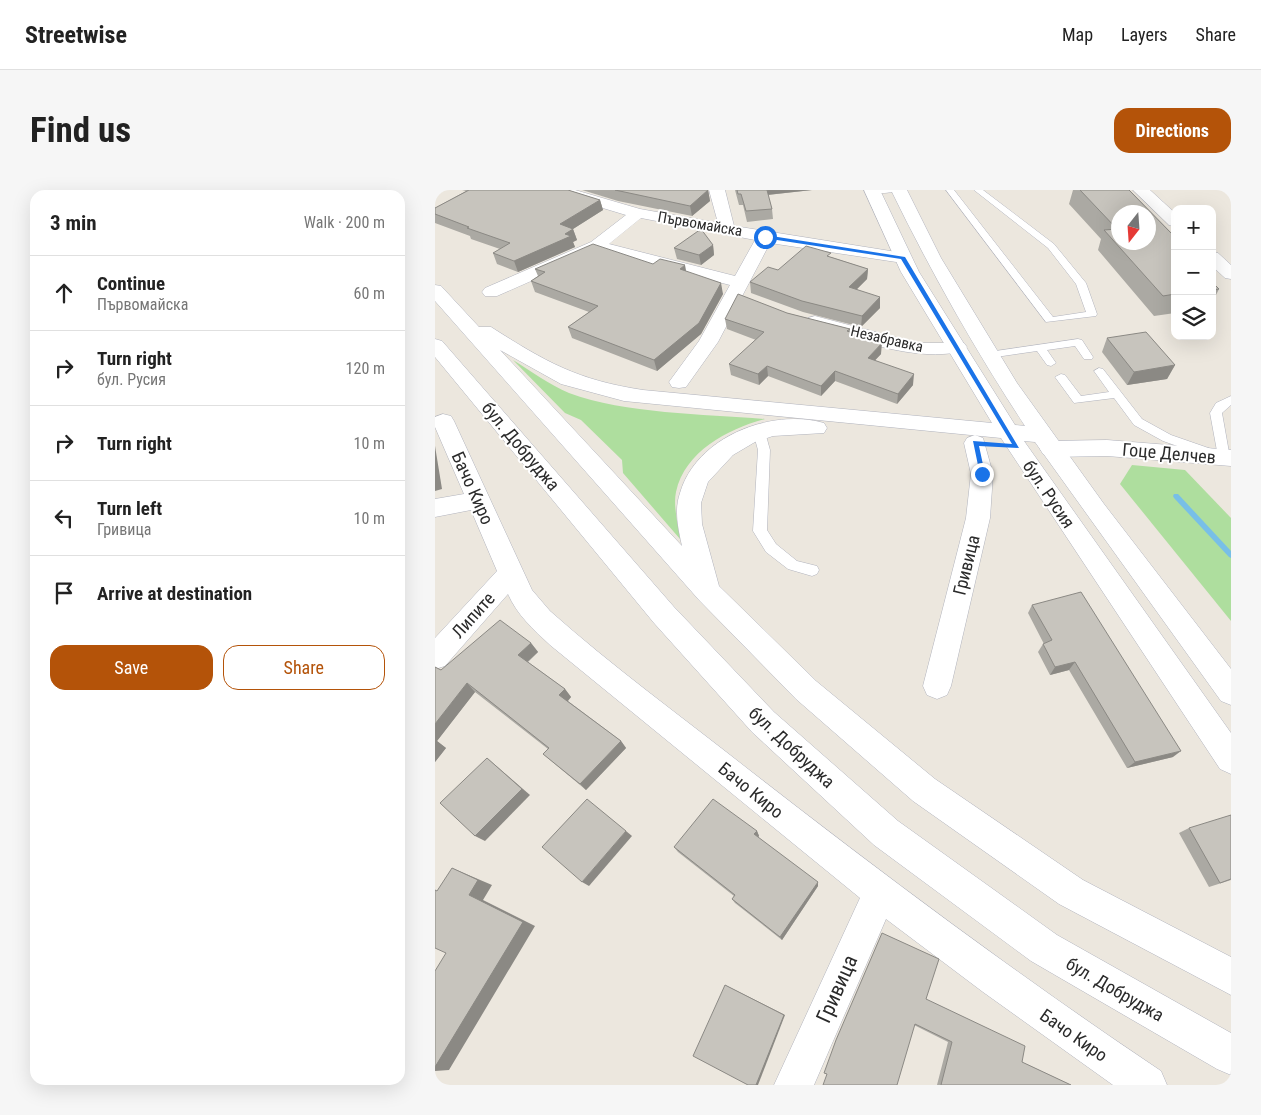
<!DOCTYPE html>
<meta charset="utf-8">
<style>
body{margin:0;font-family:"Roboto Condensed",sans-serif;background:#f6f6f6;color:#222}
.controls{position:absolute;right:15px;top:15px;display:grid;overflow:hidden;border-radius:10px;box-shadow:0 5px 20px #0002}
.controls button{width:45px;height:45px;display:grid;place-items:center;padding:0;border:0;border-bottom:1px solid #e0e0e0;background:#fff;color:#222;font:25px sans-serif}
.compass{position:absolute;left:676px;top:15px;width:45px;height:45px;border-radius:50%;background:#fff;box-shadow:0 5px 20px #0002;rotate:197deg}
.stop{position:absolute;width:15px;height:15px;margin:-11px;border:4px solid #1a73e8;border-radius:50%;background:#fff}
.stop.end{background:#1a73e8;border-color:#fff;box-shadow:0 1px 5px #0008}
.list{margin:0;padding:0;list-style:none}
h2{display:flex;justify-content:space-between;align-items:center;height:65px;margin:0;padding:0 20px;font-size:21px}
h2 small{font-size:16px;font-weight:400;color:#767676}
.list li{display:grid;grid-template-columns:32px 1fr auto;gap:15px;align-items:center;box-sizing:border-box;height:75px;padding:0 20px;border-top:1px solid #e0e0e0}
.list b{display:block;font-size:19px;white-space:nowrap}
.list p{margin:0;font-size:16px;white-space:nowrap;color:#767676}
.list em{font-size:16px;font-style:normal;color:#767676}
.actions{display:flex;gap:10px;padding:15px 20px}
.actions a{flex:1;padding:11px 0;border:1px solid #b45309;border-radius:15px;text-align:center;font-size:18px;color:#b45309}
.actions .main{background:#b45309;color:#fff}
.icon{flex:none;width:28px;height:28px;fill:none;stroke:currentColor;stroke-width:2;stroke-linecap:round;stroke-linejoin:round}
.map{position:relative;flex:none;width:796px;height:895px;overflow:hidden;border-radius:15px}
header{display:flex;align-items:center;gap:30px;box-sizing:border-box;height:70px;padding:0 25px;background:#fff;border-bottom:1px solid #e0e0e0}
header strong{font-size:24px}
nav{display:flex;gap:28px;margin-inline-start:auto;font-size:18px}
.intro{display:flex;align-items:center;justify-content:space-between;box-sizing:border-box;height:120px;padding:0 30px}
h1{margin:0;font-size:35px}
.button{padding:12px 22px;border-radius:15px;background:#b45309;color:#fff;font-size:18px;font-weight:700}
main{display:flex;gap:30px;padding:0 30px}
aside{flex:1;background:#fff;border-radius:15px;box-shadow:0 5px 20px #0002}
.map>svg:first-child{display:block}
</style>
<header>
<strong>Streetwise</strong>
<nav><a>Map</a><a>Layers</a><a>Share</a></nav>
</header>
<div class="intro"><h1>Find us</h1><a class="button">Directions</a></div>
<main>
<aside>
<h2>3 min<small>Walk · 200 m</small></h2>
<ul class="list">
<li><svg class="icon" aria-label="ahead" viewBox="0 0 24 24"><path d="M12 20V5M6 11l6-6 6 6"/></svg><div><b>Continue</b><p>Първомайска</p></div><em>60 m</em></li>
<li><svg class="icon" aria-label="right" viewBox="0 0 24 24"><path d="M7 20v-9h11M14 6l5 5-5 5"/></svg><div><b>Turn right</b><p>бул. Русия</p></div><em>120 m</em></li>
<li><svg class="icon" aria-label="right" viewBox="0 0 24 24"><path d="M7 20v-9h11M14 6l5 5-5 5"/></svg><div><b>Turn right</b></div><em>10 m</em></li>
<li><svg class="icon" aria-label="left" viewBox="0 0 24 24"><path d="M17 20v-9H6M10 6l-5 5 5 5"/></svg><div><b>Turn left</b><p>Гривица</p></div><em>10 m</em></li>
<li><svg class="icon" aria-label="arrive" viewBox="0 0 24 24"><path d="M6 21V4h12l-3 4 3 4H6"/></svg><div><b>Arrive at destination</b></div></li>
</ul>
<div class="actions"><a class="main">Save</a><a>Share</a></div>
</aside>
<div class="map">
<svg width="796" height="895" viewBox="0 0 796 895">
<rect width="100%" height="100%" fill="#ece7de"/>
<g fill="#aede9e">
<path d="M78,170C96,181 115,195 134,203C191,224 269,224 330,229C293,239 250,261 241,302C238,315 243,335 245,349L188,283L187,270L146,230L130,223Z"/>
<polygon points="697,275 750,280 796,328 796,431 685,294"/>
</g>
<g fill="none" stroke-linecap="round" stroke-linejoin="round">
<polygon fill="#78bfe7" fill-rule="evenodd" points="739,304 743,304 796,361 796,368 794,367 739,308 738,306"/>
<defs>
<g id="lane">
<path d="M433,0H462C456,4 439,4 433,0Z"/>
<polygon points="511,0 519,0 618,127 651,122 641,94 613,58 539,0 548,0 619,54 651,93 662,124 661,126 611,132"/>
<polygon points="643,149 647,150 658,167 657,169 649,169 640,156 612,160 621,173 616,176 612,175 602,161 554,168 549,165 554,162"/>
<polygon points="664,178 668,179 707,229 736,245 782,261 775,223 781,213 796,206 796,215 787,223 795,268 793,271 785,271 728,251 699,235 679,208 639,213 620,187 626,184 630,185 646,206 674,202 659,181"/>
<polygon points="324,238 330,242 335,260 332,340 341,354 362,371 382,376 384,380 382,384 377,386 353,379 331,362 318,341 323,260 318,242"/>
</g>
<g id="street">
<path d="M115,0H140L205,19L283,33L274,0H290L299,36L468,63L474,64L476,68L474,72L468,73L335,53L283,152L251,197L244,198L237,197L234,192L264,151L295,95L164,61L62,106H50L47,102L50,98L156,52L191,25L118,3ZM206,28L320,50L300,86L174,54Z"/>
<polygon points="698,0 715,0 740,23 740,37 734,35"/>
<polygon points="777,62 783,63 796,75 796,89 790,88 777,76"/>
<path d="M380,126L482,153H529L532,157L529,161C480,173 421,149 373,136L371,132L373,128Z"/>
<path d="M8,224L16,226L19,231L97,400L115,421C178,477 247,527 313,579C448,684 584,786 726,881L732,895H678L548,802L451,729L379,895H339L425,708L115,455C99,440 82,425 73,404L10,476L0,479V448L62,381L36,320L0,327V309L29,304L0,237V227Z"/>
<polygon points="540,245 548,248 558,284 555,328 516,496 512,505 502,509 492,505 488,496 531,328 536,284 529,253 532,248"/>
<polygon points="672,250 796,260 796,276 672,266 616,267 608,264 605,259 608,254 616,251"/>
</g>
<g id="secondary">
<path d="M429,0H445L484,82L580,235L590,236C540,160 496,82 456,0H472L506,68L582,193L669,314L796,479V515L786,511L600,252L589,251L796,543V584L785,579L566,248L189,211L126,194L65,160L247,356C243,338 239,320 245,303C261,247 336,218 389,233L392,238L389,243L338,246L320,252L298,265L273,292L266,313L267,334L284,396L381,491L500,589L648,690L796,767V805L624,714L478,611L361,509L264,410L0,111V95L6,96L44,137H56C111,172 142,190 208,200L557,233L466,82Z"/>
<polygon points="0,149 7,151 239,417 339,522 463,631 622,745 796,843 796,885 782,879 596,771 439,655 317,542 219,433 0,167"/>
</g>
</defs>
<use href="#lane" stroke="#b1b3bd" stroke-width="1"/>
<use href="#street" stroke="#b1b3bd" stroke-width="1"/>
<use href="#secondary" stroke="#b1b3bd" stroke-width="1"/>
<use href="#lane" fill="#fff" fill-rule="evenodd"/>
<use href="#street" fill="#fff" fill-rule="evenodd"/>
<use href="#secondary" fill="#fff" fill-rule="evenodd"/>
</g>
<g fill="#aba9a3">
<polygon points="27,0 133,0 165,10 168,20 138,39 142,50 138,52 140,57 83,82 62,74 58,63 65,59 36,49 35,46 0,33 0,18 31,1"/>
<polygon points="147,0 273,0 275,11 257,26 183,11"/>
<polygon points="300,0 377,0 333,5 337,19 338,29 312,32 308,15 304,15"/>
<polygon points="638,0 694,0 740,47 740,123 719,126 663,60 666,49 634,14"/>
<polygon points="278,55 279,65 266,75 242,69 239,58"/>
<polygon points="396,67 433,79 432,89 422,99 445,118 426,137 368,122 316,103 315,92 343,80"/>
<polygon points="100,79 251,81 288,104 266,144 222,181 137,148 133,137 154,122 100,102 96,91 103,86"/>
<polygon points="777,92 784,99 777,113"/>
<polygon points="352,123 415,139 415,142 446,164 440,170 478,195 462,214 400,191 386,206 333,186 324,195 296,185 294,174 321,150 292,139 290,129"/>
<polygon points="672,148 740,175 732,189 692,195 667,162"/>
<polygon points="597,415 738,567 692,578 634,480 615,485 603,462 608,454 609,454 593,423"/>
<polygon points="96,453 103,462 93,472 130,499 136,507 133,511 186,551 191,558 151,600 108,564 113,559 40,502 2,551 11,558 0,572 0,477 6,480"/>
<polygon points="754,638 796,690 774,697 744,643"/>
<polygon points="322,641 324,646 323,647 383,696 347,750 300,713 297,709 299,706 243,662 239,657"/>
<polygon points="491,809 587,872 636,895 502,895 513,852 479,835 391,884"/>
</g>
<g fill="#8b8984">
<polygon points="273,0 275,11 257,26 255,16"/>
<polygon points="331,0 377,0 331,5"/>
<polygon points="165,10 168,20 138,39 142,50 138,52 140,57 83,82 79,71 125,34"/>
<polygon points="278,55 279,65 266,75 264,65"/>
<polygon points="250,75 252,86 245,79"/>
<polygon points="433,79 432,89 413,108 414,97"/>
<polygon points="286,93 288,104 266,144 222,181 219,170"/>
<polygon points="445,107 445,118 426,137 427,126"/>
<polygon points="447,153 446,164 432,179 433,168"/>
<polygon points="740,175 732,189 692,195 699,182"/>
<polygon points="332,176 333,186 324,195 323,184"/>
<polygon points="400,181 400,191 386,206 386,196"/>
<polygon points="479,184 478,195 462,214 463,204"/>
<polygon points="0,256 7,299 0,301"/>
<polygon points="96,453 103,462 91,473 83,465"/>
<polygon points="640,472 634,480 615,485 620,477"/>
<polygon points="32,493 40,502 2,551 11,558 0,572 0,534"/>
<polygon points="130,499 136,507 131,513 124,505"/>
<polygon points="186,551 191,558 151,600 145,594"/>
<polygon points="746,561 738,567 692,578 700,572"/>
<polygon points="52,568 95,605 50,651 40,646"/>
<polygon points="191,641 197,646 154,696 147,692"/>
<polygon points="322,641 324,646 321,650 319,644"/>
<polygon points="17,678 57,695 48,710 100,736 14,880 0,881 0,877 34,705"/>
<polygon points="383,692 383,696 347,750 345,747"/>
<polygon points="290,795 350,825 323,895 321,895"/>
</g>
<g fill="#c7c4bd" stroke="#8b8984" fill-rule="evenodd">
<polygon points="34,0 133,0 165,10 125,34 138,39 130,44 136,46 79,71 58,63 75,53 32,38 34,37 0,24 0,18"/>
<polygon points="180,0 273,0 255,16"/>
<polygon points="302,0 332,0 337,19 311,21 306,4 303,4"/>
<path d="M645,0H694L740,47V104L728,106L669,40L682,39ZM684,22H714V52H684Z"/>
<polygon points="266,39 278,55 264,65 239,58"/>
<polygon points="158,54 218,74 225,69 250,75 245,79 286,93 264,133 219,170 133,137 163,116 96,91 110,82 100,79"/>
<polygon points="371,56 396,63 392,66 433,79 414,97 445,107 427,126 367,111 315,92 333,77 343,80"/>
<polygon points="777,92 784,99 777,100"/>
<polygon points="303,104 352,123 415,139 412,141 447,153 433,168 479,184 463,204 400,181 386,196 332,176 323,184 294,174 329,142 290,129"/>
<polygon points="711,142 740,175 699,182 672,148"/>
<polygon points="646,402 746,561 700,572 640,472 620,477 608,454 617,450 597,415"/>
<polygon points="65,430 96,453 83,465 130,499 124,505 186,551 145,594 108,564 114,558 32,493 0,534 0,477 6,480"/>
<polygon points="52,568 87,599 40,646 5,613"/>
<polygon points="152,609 191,641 147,692 107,657"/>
<polygon points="278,609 322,641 319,644 383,692 345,747 297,709 300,705 239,657"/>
<polygon points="796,625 796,689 785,693 754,638"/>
<polygon points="17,678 43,690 34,705 88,732 0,877 0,781 11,763 0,758 0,700 2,701"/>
<polygon points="447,743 504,769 491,809 590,856 587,872 636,895 506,895 517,852 480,834 462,895 388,895 392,884 389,883 401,850"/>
<polygon points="290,795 349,825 321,895 313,895 258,866"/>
</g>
<polygon fill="#1a73e8" points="330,45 470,67 584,258 544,256 550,284 545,285 538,251 577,254 466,69 329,48"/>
<g text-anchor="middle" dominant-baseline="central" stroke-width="4" stroke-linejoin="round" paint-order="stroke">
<g font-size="15" fill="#2b2b2b" stroke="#fff">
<text transform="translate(265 34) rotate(10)">Първомайска</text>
<text transform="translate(452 149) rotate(13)">Незабравка</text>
</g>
<g font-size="18" fill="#2b2b2b" stroke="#fff">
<text transform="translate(86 256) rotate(50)">бул. Добруджа</text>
<text transform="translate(734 263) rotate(5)">Гоце Делчев</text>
<text transform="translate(38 298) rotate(66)">Бачо Киро</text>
<text transform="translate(614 304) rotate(56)">бул. Русия</text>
<text transform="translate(531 375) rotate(-76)">Гривица</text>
<text transform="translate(38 425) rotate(-48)">Липите</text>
<text transform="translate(357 557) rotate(43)">бул. Добруджа</text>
<text transform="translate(316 600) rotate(39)">Бачо Киро</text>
<text transform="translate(680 799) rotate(30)">бул. Добруджа</text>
<text transform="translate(639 845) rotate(35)">Бачо Киро</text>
</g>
<g font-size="21" fill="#2b2b2b" stroke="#fff">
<text transform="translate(402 799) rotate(-66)">Гривица</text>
</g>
</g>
</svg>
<div class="controls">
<button>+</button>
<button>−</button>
<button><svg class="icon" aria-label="layers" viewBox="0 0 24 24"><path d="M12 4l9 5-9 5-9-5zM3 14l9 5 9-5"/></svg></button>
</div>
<svg class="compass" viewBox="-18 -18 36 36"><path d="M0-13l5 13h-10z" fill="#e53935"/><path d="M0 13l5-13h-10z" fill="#767676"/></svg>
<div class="stop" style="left:330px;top:47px"></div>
<div class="stop end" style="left:547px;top:284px"></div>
</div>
</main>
